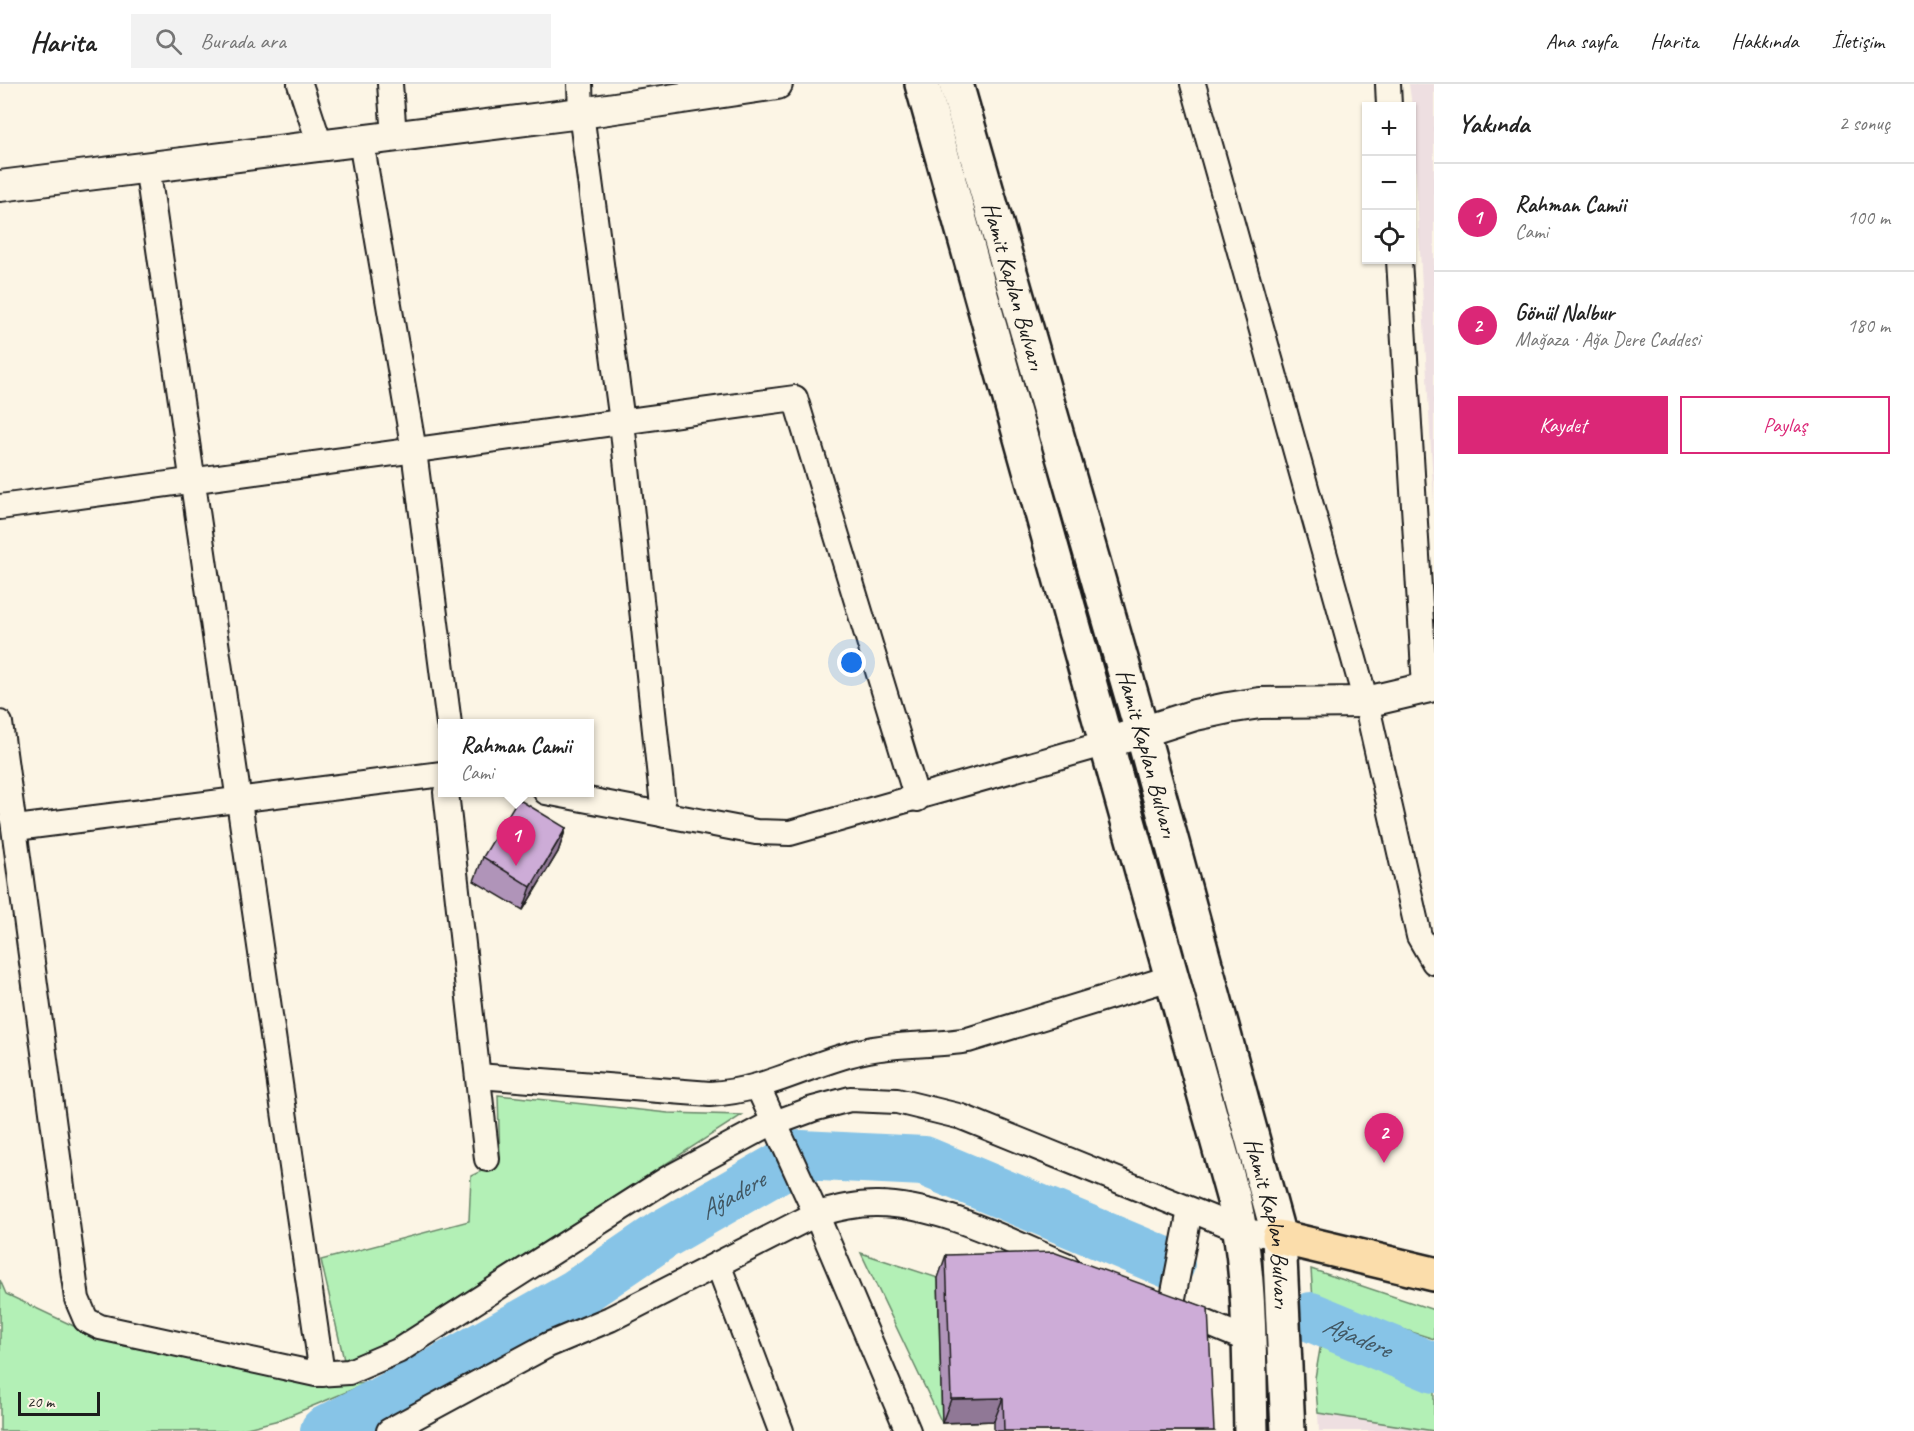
<!DOCTYPE html>
<html lang="tr">
<meta charset="utf-8">
<style>
body{margin:0;font-family:Caveat,sans-serif;background:#f2f2f2;color:#222}
.controls{position:absolute;right:18px;top:18px;display:grid;overflow:hidden;border-radius:0px;box-shadow:0 2px 4px #0004}
.controls button{width:54px;height:54px;display:grid;place-items:center;padding:0;border:0;border-bottom:2px solid #e0e0e0;background:#fff;color:#222;font:30px sans-serif}
.scale{position:absolute;left:18px;bottom:15px;width:82px;box-sizing:border-box;padding-left:6px;border:3px solid #1c1c1c;border-top:0;font-size:16px;line-height:21px;white-space:nowrap;color:#1c1c1c;-webkit-text-stroke:4px #fcf5e5;paint-order:stroke}
.you{position:absolute;left:852px;top:579px;width:21px;height:21px;margin:-15px;border:4px solid #fff;border-radius:50%;background:#1a73e8;box-shadow:0 0 0 9px #1a73e833}
.badge{display:grid;place-items:center;width:39px;height:39px;border-radius:50%;background:#db2777;color:#fff;font-size:20px;font-weight:700}
.pin{position:absolute;translate:-50% -50px;filter:drop-shadow(0 2px 3px #0008)}
.pin::after{content:'';position:absolute;top:32px;width:21px;height:18px;background:inherit;clip-path:polygon(0 0,100% 0,50% 100%)}
.popup{position:absolute;left:438px;top:635px;width:156px;height:78px;box-sizing:border-box;display:grid;place-content:center;border-radius:0px;background:#fff;filter:drop-shadow(0 2px 4px #0005);font-size:20px;white-space:nowrap;color:#767676}
.popup b{font-size:22px;color:#222}
.popup::after{content:'';position:absolute;left:50%;top:100%;margin-left:-12px;border:12px solid transparent;border-top-color:#fff}
.list{margin:0;padding:0;list-style:none}
h2{display:flex;justify-content:space-between;align-items:center;height:78px;margin:0;padding:0 24px;font-size:26px}
h2 small{font-size:20px;font-weight:400;color:#767676}
.list li{display:grid;grid-template-columns:39px 1fr auto;gap:18px;align-items:center;box-sizing:border-box;height:108px;padding:0 24px;border-top:2px solid #e0e0e0}
.list b{display:block;font-size:22px;white-space:nowrap}
.list p{margin:0;font-size:20px;white-space:nowrap;color:#767676}
.list em{font-size:20px;font-style:normal;color:#767676}
.actions{display:flex;gap:12px;padding:18px 24px}
.actions a{flex:1;padding:14px 0;border:2px solid #db2777;border-radius:0px;text-align:center;font-size:21px;color:#db2777}
.actions .main{background:#db2777;color:#fff}
.icon{flex:none;width:33px;height:33px;fill:none;stroke:currentColor;stroke-width:2;stroke-linecap:round;stroke-linejoin:round}
.map{position:relative;flex:none;width:1434px;height:1347px;overflow:hidden}
header{display:flex;align-items:center;gap:36px;box-sizing:border-box;height:84px;padding:0 30px;background:#fff;border-bottom:2px solid #e0e0e0}
header strong{font-size:28px}
nav{display:flex;gap:33px;margin-inline-start:auto;font-size:21px}
.search{width:420px;height:54px;background:#f2f2f2;display:flex;align-items:center;gap:15px;box-sizing:border-box;padding:0 21px;border-radius:0px;color:#767676;font-size:22px}
main{display:flex}
aside{flex:1;background:#fff}
.map>svg:first-child{display:block}
</style>
<header>
<strong>Harita</strong>
<div class="search"><svg class="icon" aria-label="search" viewBox="0 0 24 24"><circle cx="10" cy="10" r="6"/><path d="M15 15l6 6"/></svg>Burada ara</div>
<nav><a>Ana sayfa</a><a>Harita</a><a>Hakkında</a><a>İletişim</a></nav>
</header>
<main>
<div class="map">
<svg width="1434" height="1347" viewBox="0 0 1434 1347">
<rect width="100%" height="100%" fill="#fcf5e5"/>
<filter id="ink" filterUnits="userSpaceOnUse"><feTurbulence type="fractalNoise" baseFrequency=".0167" numOctaves="2"/><feDisplacementMap in="SourceGraphic" scale="12" xChannelSelector="R" yChannelSelector="G"/><feConvolveMatrix kernelMatrix="1 2 1 2 8 2 1 2 1" color-interpolation-filters="sRGB"/></filter>
<g filter="url(#ink)">
<g fill="#eedfe1">
<polygon points="1409,0 1434,0 1434,420 1412,22"/>
<polygon points="1318,1329 1433,1347 1319,1347"/>
</g>
<g fill="#b3f0b6" stroke="#688669" stroke-width="1.5">
<polygon points="498,1011 668,1029 742,1031 387,1259 344,1276 321,1176 469,1137 471,1092 500,1078"/>
<polygon points="861,1169 938,1194 942,1339"/>
<polygon points="1311,1185 1434,1226 1434,1255 1313,1217"/>
<polygon points="0,1196 6,1210 80,1245 319,1303 368,1299 279,1336 235,1347 0,1347"/>
<polygon points="1322,1253 1434,1303 1434,1347 1318,1329 1315,1294"/>
</g>
<g fill="none" stroke-linecap="round" stroke-linejoin="round">
<g stroke="#87c4e7" stroke-width="50">
<path id="s1" d="M1311,1233L1434,1284"/>
<path id="s2" d="M325,1347L422,1297L576,1210L662,1151L801,1071L924,1077L1170,1180"/>
</g>
<defs>
<g id="minor">
<polyline points="300,0 320,61"/>
<polyline points="390,0 394,52"/>
<polyline points="580,0 581,29 622,338 664,731"/>
<polyline points="1193,0 1366,618 1419,852 1434,878"/>
<polyline points="1388,0 1389,22"/>
<polyline points="361,57 414,367 449,640"/>
<polyline points="147,82 322,1290"/>
<polyline points="1399,176 1425,603"/>
<polyline points="0,423 795,314 917,715"/>
<polyline points="0,639 77,1215 86,1236 100,1243 316,1290 349,1288 398,1267 667,1095 764,1043 813,1025 850,1015 897,1017 962,1033 1241,1146 1279,1153"/>
<polyline points="446,708 487,1075"/>
<polyline points="546,708 756,748 790,749 1104,660"/>
<polyline points="16,744 442,690"/>
<path d="M478,992L710,1010C768,1007 813,977 868,966C901,959 935,962 968,956L1170,894"/>
<polyline points="758,1003 816,1130 908,1347"/>
<polyline points="718,1180 781,1347"/>
<polyline points="1171,1224 1190,1126"/>
<polyline points="1178,1227 1248,1256"/>
<path d="M389,1347L548,1261L610,1235L816,1130C836,1125 854,1120 875,1120C936,1119 1009,1157 1066,1181"/>
</g>
<g id="tertiary">
<polyline points="0,102 581,29 777,0"/>
<polyline points="1104,660 1195,631 1228,624 1260,619 1366,618 1434,602"/>
</g>
<g id="secondary">
<path d="M922,0L1234,1116C1251,1190 1249,1271 1251,1347"/>
<path id="s3" d="M956,0L1142,648L1279,1153L1288,1347"/>
</g>
<polyline id="primary" points="1279,1153 1434,1190"/>
</defs>
<use href="#minor" stroke="#1c1c1c" stroke-width="28"/>
<use href="#tertiary" stroke="#1c1c1c" stroke-width="34"/>
<use href="#secondary" stroke="#1c1c1c" stroke-width="38"/>
<use href="#primary" stroke="#1c1c1c" stroke-width="38"/>
<use href="#minor" stroke="#fcf5e5" stroke-width="24"/>
<use href="#tertiary" stroke="#fcf5e5" stroke-width="30"/>
<use href="#secondary" stroke="#fcf5e5" stroke-width="33"/>
<use href="#primary" stroke="#fbddab" stroke-width="33"/>
</g>
<g fill="#b094b9" stroke="#1c1c1c" stroke-width="1.5">
<polygon points="566,744 558,768 523,826 474,797 483,773"/>
<polygon points="946,1171 1214,1347 994,1347 994,1337 942,1339 938,1194"/>
</g>
<g fill="#907896" stroke="#1c1c1c" stroke-width="1.5">
<polygon points="566,744 558,768 523,826 531,803"/>
<polygon points="1003,1314 994,1337 942,1339 951,1315"/>
</g>
<g fill="#cdacd7" stroke="#1c1c1c" stroke-width="1.5">
<polygon points="518,715 566,744 531,803 483,773"/>
<polygon points="1053,1168 1208,1224 1214,1347 1004,1347 1003,1314 951,1315 946,1171"/>
</g>
</g>
<g text-anchor="middle" dominant-baseline="central" stroke-width="5" stroke-linejoin="round" paint-order="stroke">
<g font-size="24" fill="#1c1c1c" stroke="#fcf5e5">
<text stroke="none"><textPath href="#s3" startOffset="210">Hamit Kaplan Bulvarı</textPath></text>
<text stroke="none"><textPath href="#s3" startOffset="696">Hamit Kaplan Bulvarı</textPath></text>
<text stroke="none"><textPath href="#s3" startOffset="1182">Hamit Kaplan Bulvarı</textPath></text>
</g>
<g font-size="26" font-style="italic" fill="#415763" stroke="#fcf5e5">
<text stroke="none"><textPath href="#s2" startOffset="471">Ağadere</textPath></text>
<text stroke="none"><textPath href="#s1" startOffset="50">Ağadere</textPath></text>
</g>
</g>
</svg>
<div class="controls">
<button>+</button>
<button>−</button>
<button><svg class="icon" aria-label="locate" viewBox="0 0 24 24"><circle cx="12" cy="12" r="6"/><path d="M12 2v4M12 18v4M2 12h4M18 12h4"/></svg></button>
</div>
<div class="scale">20 m</div>
<div class="you"></div>
<div class="pin badge" style="left:516px;top:782px">1</div>
<div class="popup"><b>Rahman Camii</b>Cami</div>
<div class="pin badge" style="left:1384px;top:1079px">2</div>
</div>
<aside>
<h2>Yakında<small>2 sonuç</small></h2>
<ul class="list">
<li><span class="badge">1</span><div><b>Rahman Camii</b><p>Cami</p></div><em>100 m</em></li>
<li><span class="badge">2</span><div><b>Gönül Nalbur</b><p>Mağaza · Ağa Dere Caddesi</p></div><em>180 m</em></li>
</ul>
<div class="actions"><a class="main">Kaydet</a><a>Paylaş</a></div>
</aside>
</main>
